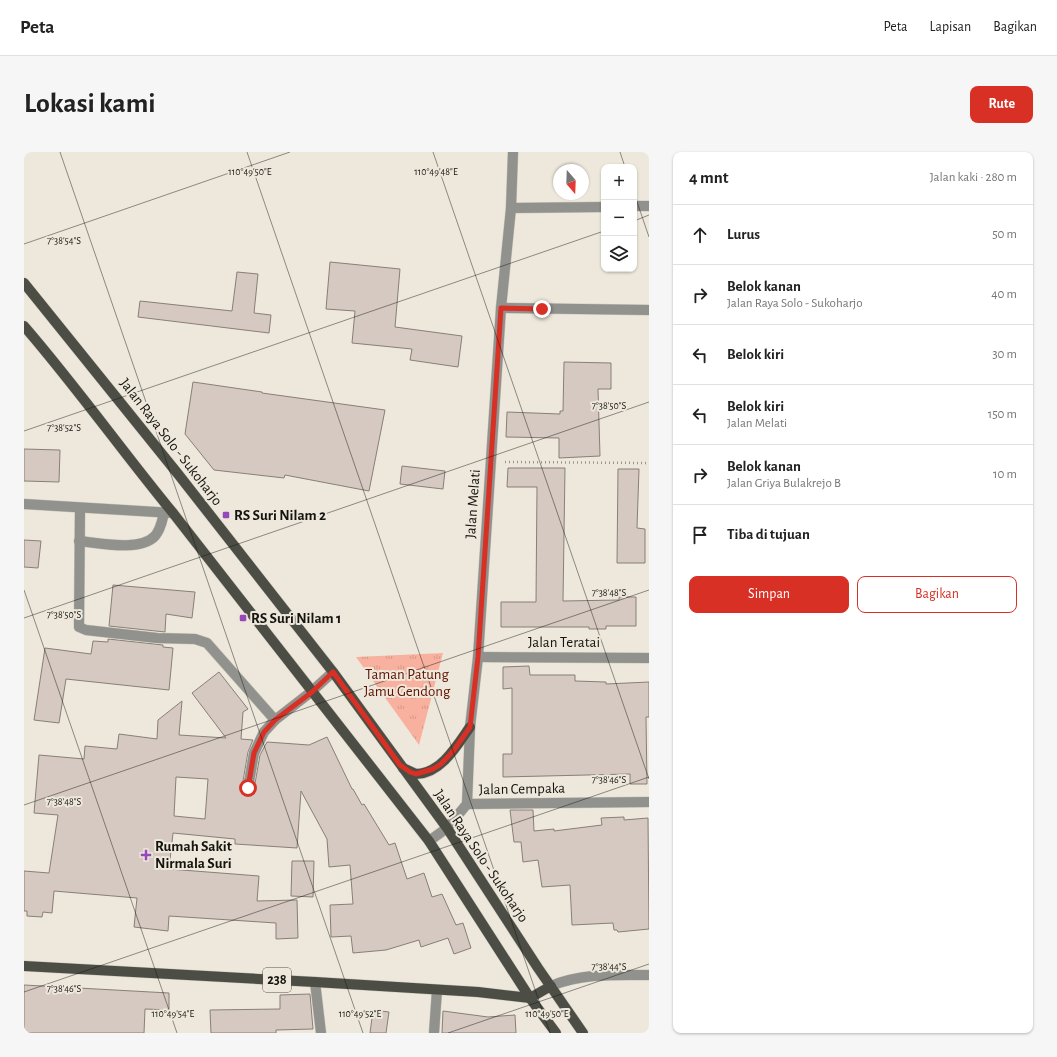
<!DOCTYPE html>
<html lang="id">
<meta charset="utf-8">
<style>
body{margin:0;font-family:"Alegreya Sans",sans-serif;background:#f6f6f6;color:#222}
.controls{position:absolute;right:12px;top:12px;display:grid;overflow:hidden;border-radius:8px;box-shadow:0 1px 3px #0004}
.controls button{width:36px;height:36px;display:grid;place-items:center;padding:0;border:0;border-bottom:1px solid #e0e0e0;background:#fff;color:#222;font:20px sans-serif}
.compass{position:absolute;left:529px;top:12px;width:36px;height:36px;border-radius:50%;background:#fff;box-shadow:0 1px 3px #0004;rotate:161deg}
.stop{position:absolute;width:12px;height:12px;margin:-9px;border:3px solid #d93025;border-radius:50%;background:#fff}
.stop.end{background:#d93025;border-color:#fff;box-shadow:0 1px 4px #0008}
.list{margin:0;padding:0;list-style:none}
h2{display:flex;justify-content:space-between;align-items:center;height:52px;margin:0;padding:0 16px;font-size:17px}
h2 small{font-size:13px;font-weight:400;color:#767676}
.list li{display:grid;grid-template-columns:26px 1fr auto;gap:12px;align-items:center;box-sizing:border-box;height:60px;padding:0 16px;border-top:1px solid #e0e0e0}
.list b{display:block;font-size:15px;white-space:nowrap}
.list p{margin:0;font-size:13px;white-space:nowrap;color:#767676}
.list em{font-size:13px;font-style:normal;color:#767676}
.actions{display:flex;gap:8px;padding:12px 16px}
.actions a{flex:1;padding:9px 0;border:1px solid #d93025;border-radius:8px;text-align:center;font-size:14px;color:#d93025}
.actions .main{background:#d93025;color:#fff}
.icon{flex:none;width:22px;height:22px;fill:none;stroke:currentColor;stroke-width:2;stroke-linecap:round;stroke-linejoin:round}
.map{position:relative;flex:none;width:625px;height:881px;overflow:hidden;border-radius:8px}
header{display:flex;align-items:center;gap:24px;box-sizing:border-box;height:56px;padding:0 20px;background:#fff;border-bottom:1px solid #e0e0e0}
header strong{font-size:19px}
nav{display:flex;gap:22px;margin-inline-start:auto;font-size:14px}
.intro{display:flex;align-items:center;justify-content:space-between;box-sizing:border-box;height:96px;padding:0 24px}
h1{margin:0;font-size:28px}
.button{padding:10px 18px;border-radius:8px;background:#d93025;color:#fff;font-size:14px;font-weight:700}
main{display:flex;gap:24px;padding:0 24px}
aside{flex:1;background:#fff;border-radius:8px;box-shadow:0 1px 3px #0004}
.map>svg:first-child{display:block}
</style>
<header>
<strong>Peta</strong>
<nav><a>Peta</a><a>Lapisan</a><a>Bagikan</a></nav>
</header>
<div class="intro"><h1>Lokasi kami</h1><a class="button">Rute</a></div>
<main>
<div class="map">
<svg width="625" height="881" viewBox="0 0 625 881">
<defs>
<pattern id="park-tufts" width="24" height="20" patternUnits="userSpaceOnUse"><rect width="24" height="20" fill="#f9b19f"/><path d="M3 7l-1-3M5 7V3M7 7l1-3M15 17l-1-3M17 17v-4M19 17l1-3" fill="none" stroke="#d59788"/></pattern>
</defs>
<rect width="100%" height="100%" fill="#ede8db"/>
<polygon fill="url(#park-tufts)" points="419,501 395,593 332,505"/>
<g fill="#d5c9c1" stroke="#897f77" fill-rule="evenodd">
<polygon points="306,110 376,117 371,175 438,184 434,215 386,208 388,197 328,191 331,159 302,157"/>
<polygon points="213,120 234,122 230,161 247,163 245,181 114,165 116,149 208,159"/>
<polygon points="540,210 587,211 587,237 574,237 576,304 535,306 535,286 482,285 483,260 536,262 536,259 539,259"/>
<polygon points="169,230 238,240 238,241 361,258 345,339 261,323 260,326 190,318 161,282"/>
<polygon points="0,297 36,298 35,330 0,329"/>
<polygon points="378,314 421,319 419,337 376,332"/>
<polygon points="484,316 541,316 539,449 595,448 595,445 612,445 612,474 582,474 582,477 565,477 565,475 477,475 477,450 512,450 513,335 483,335"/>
<polygon points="594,317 615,317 613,376 621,377 621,411 593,411"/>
<polygon points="0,388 17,389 14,416 0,415"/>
<polygon points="89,433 171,440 168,466 142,462 141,480 85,474"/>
<polygon points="84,487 139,493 139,495 149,496 145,538 42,527 35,571 10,568 21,496 67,502 69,489 84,490"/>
<polygon points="505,514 506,523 551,523 551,529 582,530 582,532 625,530 625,565 622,565 623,632 606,632 606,622 479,625 479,602 488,602 488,536 479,537 479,515"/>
<path d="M195,520L224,557L219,560L217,587L229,588L224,600L218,635L220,641L226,642L230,637L236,603L243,590L285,593L303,585L328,637H329L338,653L340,652L365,693L371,691L383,727L400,721L408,745L418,742L432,773L439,771L447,796L430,802L424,786L397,795L395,788L362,798L329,801L327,784L307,785L306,753L329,752L326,713L305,715L303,687L277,639L273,696L211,692V687L149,681L145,717L235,724L233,749L273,748L274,786L252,787V771L145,764L144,779L110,775L113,746L30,739L28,761L19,760L18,765L3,764V759H0V719L25,721L34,663L10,661L15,603L60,607L61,594L93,597L95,582L133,587L134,568L158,549L155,583L202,586L168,541ZM152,625L184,627L181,667L150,664Z"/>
<polygon points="486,658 509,658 510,679 530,677 530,679 578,673 577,666 600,665 600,668 624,666 625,777 594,780 593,778 590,778 589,771 548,773 546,733 518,735 514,708 499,710 497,690 490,690"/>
<polygon points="268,709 290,709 289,745 267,744"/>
<polygon points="0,833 145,841 145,858 121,857 120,881 0,881"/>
<polygon points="286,842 289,877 252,878 252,881 187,881 186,858 256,857 256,843"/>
<polygon points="349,858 365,860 362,881 346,881"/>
<polygon points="419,859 464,865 491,863 492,881 418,881"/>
</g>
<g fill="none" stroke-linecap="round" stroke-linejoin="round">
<defs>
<g id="minor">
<polyline points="610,54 625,54"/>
<polyline points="487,56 580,55"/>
<polyline points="477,156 625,158"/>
<polyline points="0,352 149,361"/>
<polyline points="56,356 55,475 62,478 133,486 171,487 183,491 251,568"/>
<path d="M55,389C76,391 116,400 131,384C137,377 138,369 140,361"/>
<polyline points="454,505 625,506"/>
<polyline points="224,636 230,601 240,580 251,568 287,540 309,520"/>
<polyline points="443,652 625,650"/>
<polyline points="405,689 423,676 443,652 446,575 454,505 477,156 487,56 489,0"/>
<polyline points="291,830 297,881"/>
<path d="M527,834C558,821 592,823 625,823"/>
<polyline points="410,881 413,838"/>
</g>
<g id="major">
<polyline points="0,131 154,322 309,520 423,676 514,816 559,881"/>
<path d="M0,174C52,234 98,299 149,361L405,689L506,846L532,881"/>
<path d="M379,616L392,622C417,622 434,592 446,575"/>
<polyline points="0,814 291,830 454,840 506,846 527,834"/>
</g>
</defs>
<use href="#minor" stroke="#cac6ba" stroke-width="11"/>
<use href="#major" stroke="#cac6ba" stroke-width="11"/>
<polyline stroke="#9a968c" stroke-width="2.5" stroke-dasharray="1 3" stroke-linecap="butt" points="481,310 625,311"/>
<use href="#minor" stroke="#91928d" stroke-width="10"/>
<use href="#major" stroke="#4c4d44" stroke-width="10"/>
</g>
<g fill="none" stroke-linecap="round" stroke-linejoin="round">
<polyline stroke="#d93025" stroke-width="5" points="224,636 230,601 240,580 251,568 288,540 309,520 376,613 386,620 392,622 409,617 417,612 430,598 446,575 454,505 477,156 518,157"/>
</g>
<path fill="none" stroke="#15130f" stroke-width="1" stroke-opacity="0.45" d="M36,0L339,881M223,0L526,881M409,0L625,627M596,0L601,15M610,41L625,85M610,69L625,63M0,92L266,0M0,279L580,79M0,438L153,881M0,466L625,250M0,653L625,438M0,840L625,625M424,881L625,812"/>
<g fill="#9749ba" stroke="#ede8db" stroke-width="1.5">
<rect x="198" y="359" width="8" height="8" rx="2"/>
<rect x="215" y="462" width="8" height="8" rx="2"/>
<path d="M120 697h4v4h4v4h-4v4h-4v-4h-4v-4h4z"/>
</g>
<g text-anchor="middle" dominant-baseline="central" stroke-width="4" stroke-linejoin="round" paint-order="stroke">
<rect fill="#ede8db" stroke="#56534c" stroke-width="1" x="239" y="816" width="28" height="24" rx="3"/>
<g font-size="14" font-weight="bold" fill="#15130f">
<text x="253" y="828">238</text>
</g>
<g font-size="15" fill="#15130f" stroke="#ede8db">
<text transform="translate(147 290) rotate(52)">Jalan Raya Solo - Sukoharjo</text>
<text transform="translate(449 352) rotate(-86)">Jalan Melati</text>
<text x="540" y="490">Jalan Teratai</text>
<text transform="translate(498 637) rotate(-1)">Jalan Cempaka</text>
<text transform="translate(457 704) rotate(56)">Jalan Raya Solo - Sukoharjo</text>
</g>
<g font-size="15" font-weight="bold" fill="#15130f" stroke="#ede8db" text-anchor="start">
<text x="210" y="363">RS Suri Nilam 2</text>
<text x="227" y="466">RS Suri Nilam 1</text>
<text x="131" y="694">Rumah Sakit<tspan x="131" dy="17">Nirmala Suri</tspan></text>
</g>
<g font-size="15" fill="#601100" stroke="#ede8db">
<text x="383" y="522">Taman Patung<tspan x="383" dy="17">Jamu Gendong</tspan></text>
</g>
</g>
<g font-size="10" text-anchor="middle" fill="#15130f" stroke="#ede8db" stroke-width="4" stroke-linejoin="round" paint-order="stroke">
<text x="412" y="23">110°49'48"E</text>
<text x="226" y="23">110°49'50"E</text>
<text x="40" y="92">7°38'54"S</text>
<text x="585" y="257">7°38'50"S</text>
<text x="40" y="279">7°38'52"S</text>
<text x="585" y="444">7°38'48"S</text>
<text x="40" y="466">7°38'50"S</text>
<text x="585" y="631">7°38'46"S</text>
<text x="40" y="653">7°38'48"S</text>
<text x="585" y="818">7°38'44"S</text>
<text x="40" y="840">7°38'46"S</text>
<text x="149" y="865">110°49'54"E</text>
<text x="336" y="865">110°49'52"E</text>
<text x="523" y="865">110°49'50"E</text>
</g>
</svg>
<div class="controls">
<button>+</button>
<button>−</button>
<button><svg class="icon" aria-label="layers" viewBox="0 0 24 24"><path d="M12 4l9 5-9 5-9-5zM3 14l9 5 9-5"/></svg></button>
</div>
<svg class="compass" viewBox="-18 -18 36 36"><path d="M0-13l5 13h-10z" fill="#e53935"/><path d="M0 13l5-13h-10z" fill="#767676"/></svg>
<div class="stop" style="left:224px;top:636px"></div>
<div class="stop end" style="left:518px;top:157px"></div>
</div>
<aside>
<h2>4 mnt<small>Jalan kaki · 280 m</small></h2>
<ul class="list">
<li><svg class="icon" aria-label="ahead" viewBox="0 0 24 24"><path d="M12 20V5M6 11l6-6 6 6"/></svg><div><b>Lurus</b></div><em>50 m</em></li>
<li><svg class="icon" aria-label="right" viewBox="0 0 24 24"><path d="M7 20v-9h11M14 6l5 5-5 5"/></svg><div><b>Belok kanan</b><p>Jalan Raya Solo - Sukoharjo</p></div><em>40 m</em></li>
<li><svg class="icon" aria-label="left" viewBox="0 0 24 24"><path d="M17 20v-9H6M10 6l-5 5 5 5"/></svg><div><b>Belok kiri</b></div><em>30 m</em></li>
<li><svg class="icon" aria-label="left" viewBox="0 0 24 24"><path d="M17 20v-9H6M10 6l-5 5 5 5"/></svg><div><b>Belok kiri</b><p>Jalan Melati</p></div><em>150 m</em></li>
<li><svg class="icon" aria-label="right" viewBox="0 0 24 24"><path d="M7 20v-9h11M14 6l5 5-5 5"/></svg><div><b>Belok kanan</b><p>Jalan Griya Bulakrejo B</p></div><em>10 m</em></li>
<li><svg class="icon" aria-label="arrive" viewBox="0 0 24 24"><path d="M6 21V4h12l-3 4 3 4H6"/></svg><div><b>Tiba di tujuan</b></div></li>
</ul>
<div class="actions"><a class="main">Simpan</a><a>Bagikan</a></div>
</aside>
</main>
